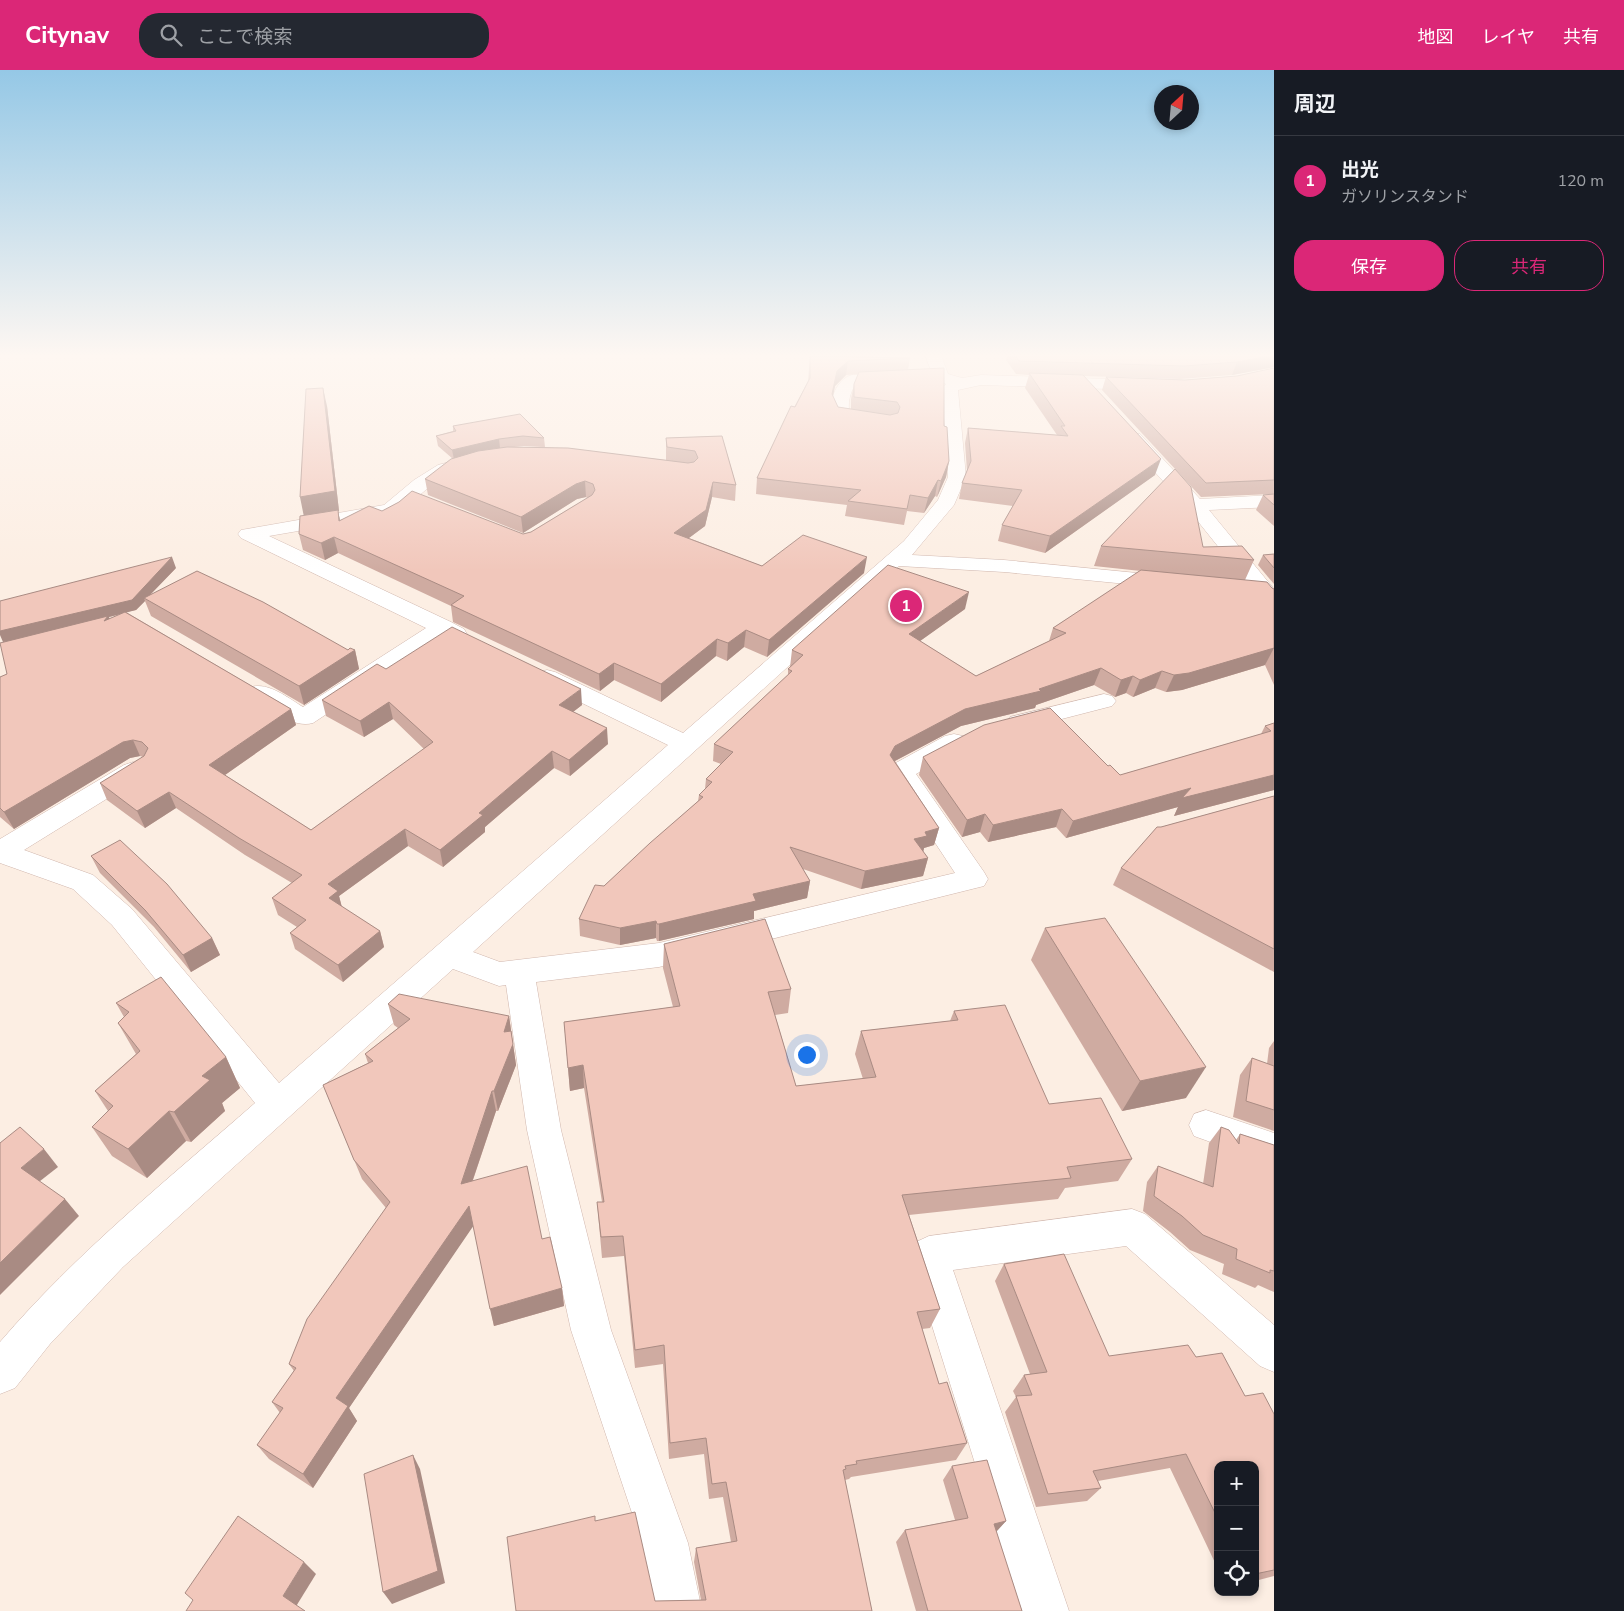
<!DOCTYPE html>
<html lang="ja">
<meta charset="utf-8">
<style>
body{margin:0;font-family:"Nunito Sans","Noto Sans JP",sans-serif;background:#242831;color:#f1f3f6}
.controls{position:absolute;right:15px;bottom:15px;display:grid;overflow:hidden;border-radius:10px;box-shadow:0 2px 8px #0003}
.controls button{width:45px;height:45px;display:grid;place-items:center;padding:0;border:0;border-bottom:1px solid #363941;background:#171b24;color:#f1f3f6;font:25px sans-serif}
.compass{position:absolute;left:1154px;top:15px;width:45px;height:45px;border-radius:50%;background:#171b24;box-shadow:0 2px 8px #0003;rotate:26deg}
.you{position:absolute;left:806px;top:984px;width:18px;height:18px;margin:-12px;border:4px solid #fff;border-radius:50%;background:#1a73e8;box-shadow:0 0 0 8px #1a73e833}
.badge{display:grid;place-items:center;width:32px;height:32px;border-radius:50%;background:#db2777;color:#fff;font-size:16px;font-weight:700}
.pin{position:absolute;translate:-50% -50%;border:2px solid #fff;box-shadow:0 1px 5px #0006}
.list{margin:0;padding:0;list-style:none}
h2{display:flex;justify-content:space-between;align-items:center;height:65px;margin:0;padding:0 20px;font-size:21px}
h2 small{font-size:16px;font-weight:400;color:#9ea1a6}
.list li{display:grid;grid-template-columns:32px 1fr auto;gap:15px;align-items:center;box-sizing:border-box;height:90px;padding:0 20px;border-top:1px solid #363941}
.list b{display:block;font-size:19px;white-space:nowrap}
.list p{margin:0;font-size:16px;white-space:nowrap;color:#9ea1a6}
.list em{font-size:16px;font-style:normal;color:#9ea1a6}
.actions{display:flex;gap:10px;padding:15px 20px}
.actions a{flex:1;padding:11px 0;border:1px solid #db2777;border-radius:20px;text-align:center;font-size:18px;color:#db2777}
.actions .main{background:#db2777;color:#fff}
.icon{flex:none;width:28px;height:28px;fill:none;stroke:currentColor;stroke-width:2;stroke-linecap:round;stroke-linejoin:round}
.map{position:relative;flex:none;width:1274px;height:1541px;overflow:hidden}
header{display:flex;align-items:center;gap:30px;box-sizing:border-box;height:70px;padding:0 25px;background:#db2777;color:#fff}
header strong{font-size:24px}
nav{display:flex;gap:28px;margin-inline-start:auto;font-size:18px}
.search{width:350px;height:45px;background:#242831;display:flex;align-items:center;gap:12px;box-sizing:border-box;padding:0 18px;border-radius:20px;color:#9ea1a6;font-size:19px}
main{display:flex}
aside{flex:1;background:#171b24}
.map>svg:first-child{display:block}
</style>
<header>
<strong>Citynav</strong>
<div class="search"><svg class="icon" aria-label="search" viewBox="0 0 24 24"><circle cx="10" cy="10" r="6"/><path d="M15 15l6 6"/></svg>ここで検索</div>
<nav><a>地図</a><a>レイヤ</a><a>共有</a></nav>
</header>
<main>
<div class="map">
<svg width="1274" height="1541" viewBox="0 0 1274 1541">
<rect width="100%" height="100%" fill="#fceee3"/>
<g fill="none" stroke-linecap="round" stroke-linejoin="round">
<defs>
<g id="minor">
<path d="M925,285H941L948,304L962,308L981,305L1140,310L1146,312L1148,315L1146,318L1140,320L981,315L958,320L966,407L954,435L912,485L1004,490L1168,506L1175,508L1178,512L1175,516L1168,518L1004,502L899,496L473,882L500,892L659,873L955,803L888,701L892,695L945,666L954,664L963,666L966,672L963,678L916,704L984,802L988,809L984,816L659,897L536,912L561,1060L611,1260L688,1473L702,1541H654L642,1473L571,1260L527,1060L506,915L499,916L453,899L123,1197L50,1274L15,1318L0,1324V1272C76,1183 167,1110 255,1033L112,855L73,819L0,793V769L124,695L133,692L142,695L146,701L142,707L24,780L93,805L132,839L279,1013L668,675L539,612L535,607L539,602L547,600L555,602L683,663L904,471L938,430L948,407L942,318L946,314L935,310Z"/>
<path d="M852,305H893L899,307L901,310L899,313L893,315H856C850,320 847,336 850,343L877,347L879,351L877,355C865,357 850,353 838,351C836,348 832,343 832,339C830,326 839,308 852,305Z"/>
<polygon points="1134,363 1140,364 1200,429 1274,425 1274,437 1209,440 1274,519 1274,536 1266,535 1257,525 1188,439 1128,372 1125,368 1128,364"/>
<path d="M458,390L464,391L467,395L464,399L450,403L428,418L397,444L269,466L451,552L464,559L467,564L464,569L456,571L444,566L313,653C292,659 268,637 251,627L247,622L251,617C269,612 288,628 303,637L426,558L241,468L238,464L241,460L384,435L414,410L438,395Z"/>
<polygon points="1104,624 1112,626 1116,631 1112,636 1019,660 1010,657 1007,652 1010,647"/>
<polygon points="1206,1040 1274,1063 1274,1095 1194,1066 1189,1055 1194,1044"/>
<polygon points="1132,1139 1145,1144 1274,1255 1274,1302 1260,1296 1126,1176 953,1200 1069,1541 1021,1541 910,1185 916,1172 929,1166"/>
</g>
</defs>
<use href="#minor" stroke="#d0b6ad" stroke-width="1"/>
<use href="#minor" fill="#fff" fill-rule="evenodd"/>
</g>
<g fill="#cfaba1" fill-rule="evenodd">
<polygon points="1007,285 1274,285 1274,297 1232,305 1180,309 1084,306 1155,405 1045,483 998,471 1002,455 1013,436 959,429 962,413 967,401 965,373 968,358 1057,365 1025,318 1029,305 1016,304 1006,290"/>
<path d="M810,286L910,288L908,300L944,356L949,391L946,407L937,427L935,426L924,443L907,441L904,455L845,446L847,435L756,424L757,408L808,311ZM858,304L854,314L851,329V339L838,337L833,326L835,316L846,305Z"/>
<polygon points="1274,298 1274,424 1201,427 1102,320 1106,307 1185,310 1237,306"/>
<path d="M327,336L339,441H338L340,450L382,441L523,464L531,462L587,428L586,427L577,429L523,463L428,425L425,409L453,389L438,376L436,366L453,361V356L544,368L545,377L666,390V368L722,366L736,415L735,431L712,427L705,456L689,468L762,496L864,503L767,587L744,577L727,591L716,586L661,632L614,610L600,621L453,552L451,536L338,483L325,490L303,480L299,464L304,445ZM524,376L542,377H514Z"/>
<polygon points="1274,424 1274,456 1256,440 1263,425"/>
<polygon points="1101,476 1203,477 1254,490 1245,510 1274,519 1274,615 1265,595 1182,620 1166,622 1155,618 1133,627 1126,623 1115,627 1094,615 1036,635 1035,638 961,656 895,691 939,758 934,775 924,778 923,782 928,788 923,806 861,819 803,799 810,811 807,828 754,841 754,849 659,871 657,871 656,868 620,875 580,866 579,849 604,816 698,731 699,725 705,719 706,709 721,694 713,691 714,674 788,605 788,599 790,597 792,580 965,539 920,571 976,606 1049,571 1053,558 1141,501 1094,496"/>
<polygon points="1274,484 1274,514 1258,495 1263,485"/>
<path d="M176,498L151,524L348,580H355L359,599L304,635L151,546L145,531L136,540L126,542L291,639L296,655L225,705L311,760L424,679L393,649L364,667L326,646L322,630L386,599L582,635L573,642L608,674L570,706L554,698L485,757V762L443,797L408,776L339,826L342,837L380,861L384,877L343,912L295,879L290,863L297,857L278,845L272,828L292,813L245,785L176,738L145,758L107,730L100,713L143,687L140,686L130,688L14,759L0,747V607L7,604L3,572ZM121,544L109,549V547Z"/>
<polygon points="1274,653 1274,720 1174,746 1178,737 1066,768 1056,757 988,772 980,762 962,767 919,705 923,687 1108,696 1120,705 1261,664 1265,656"/>
<polygon points="1274,726 1274,902 1113,815 1121,798 1161,757"/>
<polygon points="91,786 212,868 220,885 191,902 154,857 100,803"/>
<polygon points="1045,858 1186,1028 1122,1041 1031,890"/>
<polygon points="664,874 791,919 788,943 775,945 796,1016 863,1009 855,984 861,961 950,951 954,941 1049,1034 1132,1089 1118,1111 1065,1118 1058,1129 909,1145 940,1239 930,1258 922,1259 939,1314 967,1373 956,1390 851,1407 849,1409 845,1410 872,1541 516,1541 595,1451 655,1531 701,1530 694,1492 696,1478 731,1472 723,1427 709,1429 704,1384 669,1389 663,1294 635,1298 624,1186 602,1188 597,1132 602,1132 584,1018 570,1021 564,952 673,937 663,898"/>
<polygon points="116,933 226,987 240,1018 222,1033 225,1041 191,1072 186,1071 147,1108 112,1086 92,1057 108,1041 95,1021 136,984 118,953 124,947"/>
<polygon points="388,934 509,946 516,995 498,1041 496,1041 473,1110 542,1169 562,1218 564,1236 494,1256 473,1155 349,1338 357,1351 313,1418 269,1389 257,1375 280,1343 272,1332 294,1301 289,1294 386,1138 362,1109 323,1015 368,993 365,984 398,958 394,955"/>
<polygon points="1274,971 1274,1061 1233,1047 1240,1005 1252,988 1267,994 1269,978"/>
<polygon points="1221,1057 1236,1070 1240,1064 1274,1075 1274,1222 1258,1215 1255,1218 1222,1204 1224,1194 1190,1180 1170,1162 1143,1141 1147,1112 1158,1096 1203,1114 1209,1073"/>
<polygon points="1004,1194 1109,1286 1196,1287 1245,1326 1274,1344 1274,1506 1255,1511 1255,1395 1218,1395 1218,1499 1170,1398 1098,1411 1101,1418 1087,1431 1036,1437 1005,1342 1016,1327 1013,1321 1024,1305 1030,1304 995,1211"/>
<polygon points="952,1396 1006,1451 996,1462 1022,1541 916,1541 896,1472 905,1460 955,1450 943,1410"/>
</g>
<g fill="#a98b83">
<polygon points="1274,285 1274,297 1232,305 1237,292"/>
<polygon points="848,291 846,305 835,316 830,339 832,324 837,301"/>
<polygon points="323,318 327,336 339,441 338,441 341,456 304,447 300,427"/>
<polygon points="499,369 500,378 454,389 452,380"/>
<polygon points="1161,389 1155,405 1045,483 1050,466"/>
<polygon points="949,391 946,407 937,427 941,411"/>
<polygon points="938,410 935,426 924,443 928,428"/>
<polygon points="585,411 586,427 577,429 523,463 521,447 576,414"/>
<polygon points="713,412 712,427 705,456 674,479 674,463"/>
<polygon points="334,467 338,483 325,490 321,473"/>
<polygon points="172,487 176,498 146,529 144,528 145,531 136,540 109,547 115,562 3,572 0,565 0,561"/>
<polygon points="867,487 864,503 767,587 769,570"/>
<polygon points="969,522 965,539 906,581 909,564"/>
<polygon points="746,560 744,577 727,591 728,573"/>
<polygon points="717,569 716,586 661,632 661,614"/>
<polygon points="1274,578 1265,595 1182,620 1166,622 1174,605"/>
<polygon points="355,580 359,599 304,635 299,616"/>
<polygon points="614,593 614,610 600,621 599,604"/>
<polygon points="1101,598 1094,615 1036,635 1035,638 961,656 891,693 890,685 895,676 965,639 1039,619"/>
<polygon points="1162,601 1155,618 1133,627 1140,610"/>
<polygon points="1133,606 1126,623 1115,627 1121,610"/>
<polygon points="581,619 582,635 560,652 559,635"/>
<polygon points="389,632 393,649 364,667 360,651"/>
<polygon points="291,639 296,655 215,712 209,695"/>
<polygon points="607,658 608,674 570,706 569,690"/>
<polygon points="133,670 140,686 130,688 14,759 4,742 123,672"/>
<polygon points="552,681 554,698 485,757 485,762 443,797 440,780 479,743"/>
<polygon points="1274,705 1274,720 1174,746 1178,737 1066,768 1073,751 1191,718"/>
<polygon points="169,722 176,738 145,758 137,741"/>
<polygon points="1062,739 1056,757 988,772 993,755"/>
<polygon points="985,744 980,762 962,767 967,750"/>
<polygon points="939,758 934,775 924,778 923,783 914,769 925,762"/>
<polygon points="405,759 408,776 339,826 342,838 329,828 328,814"/>
<polygon points="928,788 923,806 861,819 865,801"/>
<polygon points="810,811 807,828 754,841 754,849 659,871 659,854 753,824"/>
<polygon points="656,851 656,868 620,875 620,858"/>
<polygon points="380,861 384,877 343,912 338,895"/>
<polygon points="212,868 220,885 191,902 183,885"/>
<polygon points="509,946 512,967 504,962"/>
<polygon points="513,974 516,995 498,1041 494,1021"/>
<polygon points="226,987 240,1018 222,1033 225,1041 191,1072 174,1042 202,1006"/>
<polygon points="583,995 584,1018 570,1021 568,998"/>
<polygon points="1206,997 1186,1028 1122,1041 1140,1011"/>
<polygon points="492,1021 496,1041 465,1133 461,1114"/>
<polygon points="169,1041 186,1071 147,1108 128,1079"/>
<polygon points="44,1079 58,1097 35,1115 21,1098"/>
<polygon points="65,1129 79,1146 0,1225 0,1193"/>
<polygon points="469,1136 474,1155 349,1338 357,1351 313,1418 303,1404 336,1328"/>
<polygon points="562,1218 564,1236 494,1256 490,1239"/>
<polygon points="413,1385 420,1399 445,1513 392,1534 383,1522"/>
<polygon points="1006,1451 995,1463 994,1454"/>
<polygon points="304,1492 316,1504 295,1538 283,1526"/>
</g>
<g fill="#f1c7bb" stroke="#a98b83">
<polygon points="1015,285 1274,285 1237,292 1184,296 1019,291"/>
<polygon points="810,286 910,288 848,291 837,301 832,324 838,337 890,345 898,343 900,337 897,332 854,327 854,314 859,302 944,298 944,356 947,357 949,391 941,411 938,410 928,428 910,425 907,439 848,431 861,420 757,408 791,336 795,337 810,308"/>
<polygon points="1274,298 1274,410 1206,413 1106,307 1185,310 1237,306"/>
<polygon points="1029,303 1083,305 1161,389 1050,466 1002,455 1022,420 962,413 971,391 968,358 1068,366 1061,356 1065,356"/>
<polygon points="323,318 335,421 300,427 306,319"/>
<polygon points="520,344 544,368 523,366 499,369 452,380 436,366 456,361 453,356"/>
<polygon points="722,366 736,415 713,412 706,440 674,463 762,496 803,465 867,487 769,570 746,560 728,573 717,569 661,614 614,593 599,604 451,535 464,526 334,467 321,473 299,464 300,446 338,440 339,451 369,436 382,441 399,432 412,421 523,464 531,462 592,425 595,420 593,414 585,411 576,414 521,447 425,409 451,389 478,381 507,377 568,378 688,393 694,392 698,388 695,381 667,377 666,368"/>
<polygon points="1175,399 1191,417 1203,477 1242,476 1254,490 1101,476"/>
<polygon points="1274,424 1274,435 1263,425"/>
<polygon points="1274,484 1274,498 1263,485"/>
<polygon points="172,487 132,530 0,561 0,531"/>
<polygon points="888,495 969,522 909,564 976,606 1066,563 1053,558 1141,500 1267,512 1272,518 1274,519 1274,579 1274,578 1189,603 1174,605 1162,601 1140,610 1133,606 1121,610 1101,598 1039,619 1041,621 965,639 895,676 890,685 939,758 925,762 927,766 914,769 928,788 865,801 790,777 810,811 753,824 756,831 659,854 657,854 656,851 620,858 579,849 595,815 604,816 650,773 703,727 699,725 712,712 706,709 733,682 714,674 792,601 788,599 803,585 792,580"/>
<polygon points="197,501 263,532 348,580 350,578 355,580 299,616 144,528"/>
<polygon points="125,542 291,639 209,695 311,760 433,672 389,632 360,651 322,630 377,594 386,599 452,557 581,619 559,635 607,658 569,690 552,681 479,743 483,745 440,780 405,759 328,814 338,821 329,828 380,861 338,895 290,863 306,850 272,828 302,805 239,768 169,722 137,741 100,713 144,686 148,678 142,672 133,670 123,672 4,742 0,738 0,607 7,604 0,573 108,546 104,551"/>
<polygon points="1050,638 1108,696 1110,695 1120,705 1271,661 1265,656 1274,653 1274,705 1182,728 1191,718 1073,751 1062,739 993,755 985,744 967,750 923,687 984,655"/>
<polygon points="1274,726 1274,879 1121,798 1157,757 1161,757"/>
<polygon points="120,770 167,814 212,868 183,885 145,840 91,786"/>
<polygon points="1105,848 1206,997 1140,1011 1045,858"/>
<polygon points="765,849 791,919 768,922 796,1016 876,1007 861,961 958,950 954,941 1005,935 1049,1034 1101,1028 1132,1089 1067,1097 1071,1108 902,1125 940,1239 917,1242 939,1314 947,1312 967,1373 856,1391 857,1394 845,1396 846,1399 843,1400 872,1541 516,1541 507,1467 595,1446 595,1451 635,1442 655,1531 706,1530 696,1478 737,1471 726,1412 712,1414 706,1368 670,1373 664,1275 635,1280 623,1166 601,1167 597,1132 604,1132 583,995 568,998 564,952 680,936 664,874"/>
<polygon points="161,907 226,987 202,1006 210,1010 174,1042 169,1041 128,1079 92,1057 113,1036 95,1021 140,981 118,953 129,942 116,933"/>
<polygon points="399,924 509,946 504,962 511,961 513,974 494,1021 492,1021 461,1114 527,1096 542,1169 550,1167 562,1218 490,1239 469,1136 336,1328 348,1336 303,1404 257,1375 283,1338 272,1332 296,1298 289,1294 307,1249 390,1132 354,1090 323,1015 373,991 365,984 410,949 388,934"/>
<polygon points="1252,988 1274,996 1274,1040 1246,1031"/>
<polygon points="20,1057 44,1079 21,1098 65,1129 0,1193 0,1073"/>
<polygon points="1221,1057 1229,1060 1239,1074 1240,1064 1274,1075 1274,1201 1270,1200 1270,1203 1236,1189 1237,1179 1203,1165 1182,1146 1154,1126 1158,1096 1213,1117"/>
<polygon points="1064,1184 1109,1286 1188,1275 1196,1287 1222,1283 1245,1326 1263,1323 1274,1344 1274,1500 1255,1504 1255,1395 1218,1395 1218,1449 1186,1384 1093,1401 1101,1418 1048,1424 1016,1326 1032,1325 1024,1305 1047,1302 1004,1194"/>
<polygon points="413,1385 438,1501 383,1522 364,1404"/>
<polygon points="987,1390 1006,1451 994,1454 1022,1541 928,1541 905,1460 968,1448 952,1396"/>
<polygon points="238,1446 304,1492 283,1526 305,1541 186,1541 193,1530 185,1523"/>
</g>
<linearGradient id="sky" x2="0" y2="1"><stop stop-color="#95c8e6"/><stop offset="0.57" stop-color="#fef7f2"/><stop offset="1" stop-color="#fef7f2" stop-opacity="0"/></linearGradient>
<rect width="1274" height="501" fill="url(#sky)"/>
</svg>
<div class="controls">
<button>+</button>
<button>−</button>
<button><svg class="icon" aria-label="locate" viewBox="0 0 24 24"><circle cx="12" cy="12" r="6"/><path d="M12 2v4M12 18v4M2 12h4M18 12h4"/></svg></button>
</div>
<svg class="compass" viewBox="-18 -18 36 36"><path d="M0-13l5 13h-10z" fill="#e53935"/><path d="M0 13l5-13h-10z" fill="#9ea1a6"/></svg>
<div class="you"></div>
<div class="pin badge" style="left:906px;top:536px">1</div>
</div>
<aside>
<h2>周辺<small></small></h2>
<ul class="list">
<li><span class="badge">1</span><div><b>出光</b><p>ガソリンスタンド</p></div><em>120 m</em></li>
</ul>
<div class="actions"><a class="main">保存</a><a>共有</a></div>
</aside>
</main>
